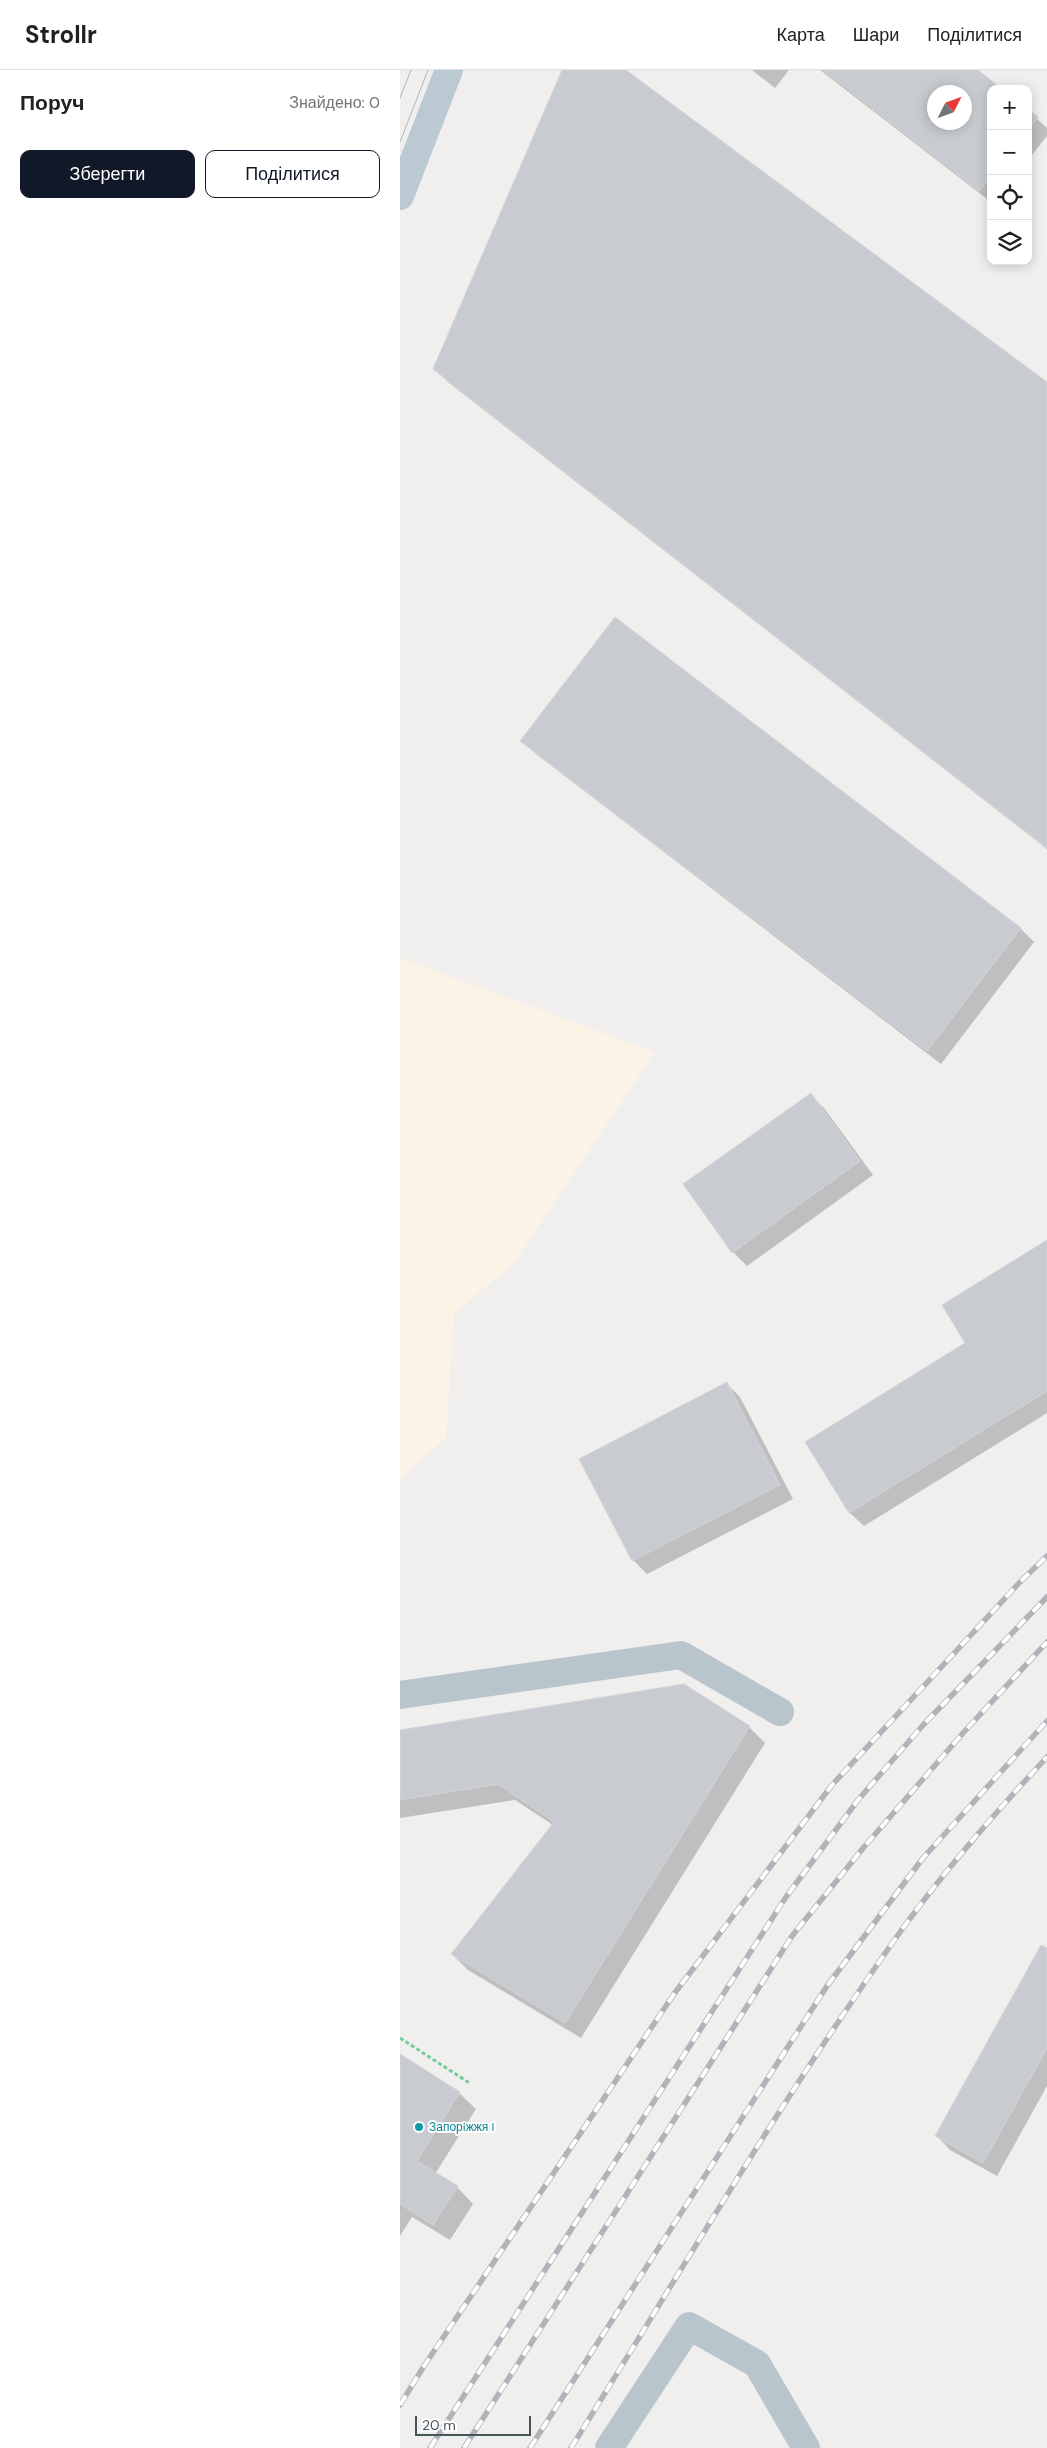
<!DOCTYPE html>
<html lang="uk">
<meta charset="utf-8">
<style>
body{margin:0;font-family:"DM Sans",sans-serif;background:#f6f6f6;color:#202124}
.controls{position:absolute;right:15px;top:15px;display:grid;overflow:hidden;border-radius:10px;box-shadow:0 2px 12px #0003}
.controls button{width:45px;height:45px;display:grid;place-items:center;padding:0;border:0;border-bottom:1px solid #e0e0e0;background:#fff;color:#202124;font:25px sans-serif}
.compass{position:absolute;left:527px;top:15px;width:45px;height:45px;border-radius:50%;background:#fff;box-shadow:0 2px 12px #0003;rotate:48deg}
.scale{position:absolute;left:15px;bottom:12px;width:116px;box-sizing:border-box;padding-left:5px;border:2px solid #46545c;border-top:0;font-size:14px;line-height:18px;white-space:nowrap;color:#46545c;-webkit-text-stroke:4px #fff;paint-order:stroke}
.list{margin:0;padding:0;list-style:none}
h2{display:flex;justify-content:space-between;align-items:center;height:65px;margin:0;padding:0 20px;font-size:21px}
h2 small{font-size:16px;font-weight:400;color:#757577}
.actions{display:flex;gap:10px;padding:15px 20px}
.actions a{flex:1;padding:11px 0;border:1px solid #111827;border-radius:10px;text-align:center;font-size:18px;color:#111827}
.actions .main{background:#111827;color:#fff}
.icon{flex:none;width:28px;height:28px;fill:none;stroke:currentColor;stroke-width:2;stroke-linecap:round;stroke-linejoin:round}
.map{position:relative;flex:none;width:647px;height:2378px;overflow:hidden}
header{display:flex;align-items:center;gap:30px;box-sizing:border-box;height:70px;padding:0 25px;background:#fff;border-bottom:1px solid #e0e0e0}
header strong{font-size:24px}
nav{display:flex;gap:28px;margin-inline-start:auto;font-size:18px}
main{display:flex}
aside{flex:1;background:#fff}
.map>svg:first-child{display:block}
</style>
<header>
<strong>Strollr</strong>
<nav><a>Карта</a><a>Шари</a><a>Поділитися</a></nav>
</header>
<main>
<aside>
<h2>Поруч<small>Знайдено: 0</small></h2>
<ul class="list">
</ul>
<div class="actions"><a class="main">Зберегти</a><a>Поділитися</a></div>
</aside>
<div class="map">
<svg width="647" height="2378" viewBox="0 0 647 2378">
<rect width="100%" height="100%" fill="#f1eeee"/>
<polygon fill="#fcf3e7" points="0,888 255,982 114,1193 54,1244 46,1368 0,1408"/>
<g fill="#0003" fill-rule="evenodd">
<polygon points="163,0 223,0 647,314 647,779 48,312 34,298"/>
<polygon points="352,0 389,0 375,18"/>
<path d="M420,0H576L591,19V132ZM534,22H564V52H534Z"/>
<polygon points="628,41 647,58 647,66 628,90"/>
<polygon points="122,671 620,858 634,872 541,994 136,684"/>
<polygon points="410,1025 424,1038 473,1105 347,1196 333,1182"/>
<polygon points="647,1171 647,1343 464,1456 450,1443 407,1372 567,1273"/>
<polygon points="327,1314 340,1327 393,1429 247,1504 233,1490"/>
<polygon points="349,1657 365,1673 181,1968 68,1900 52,1884 153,1755 115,1730 0,1748 0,1661"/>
<polygon points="647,1880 647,2016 597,2106 550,2080 537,2066"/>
<polygon points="0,1985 59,2023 76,2039 35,2104 57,2117 73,2134 50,2170 12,2147 0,2166"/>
</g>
<g fill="#c8ccd1" stroke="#d2d5da" fill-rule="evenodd">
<polygon points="162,0 226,0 647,312 647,778 33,299"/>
<path d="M423,0H578L602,19H591V107L579,121ZM534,22H564V52H534Z"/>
<polygon points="628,39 638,47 628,59"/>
<polygon points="215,547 621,858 527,981 120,671"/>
<polygon points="411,1023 460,1091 332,1183 283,1114"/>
<polygon points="647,1170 647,1321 449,1443 405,1372 565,1273 542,1235"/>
<polygon points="327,1312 380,1415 232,1491 179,1389"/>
<polygon points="284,1614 350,1656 165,1953 51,1884 154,1752 98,1714 0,1730 0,1660"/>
<polygon points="641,1875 647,1878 647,1978 583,2093 535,2066"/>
<polygon points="0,1984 60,2022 17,2091 58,2116 33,2155 0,2134"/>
</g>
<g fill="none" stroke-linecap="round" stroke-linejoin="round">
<polyline stroke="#73ce97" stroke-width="3" stroke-dasharray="4 2.5" stroke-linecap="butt" points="0,1968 71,2014"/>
<g stroke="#b9c5cc" stroke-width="28">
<polyline points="0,1625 281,1585 380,1642"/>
<polyline points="209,2378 289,2256 357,2294 406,2378"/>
</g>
<polyline stroke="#bbc9d3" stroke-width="28" points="0,126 49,0"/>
<g stroke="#b0b4b9" stroke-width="1">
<polyline points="0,28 11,0"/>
<polyline points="0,72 28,0"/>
</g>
<defs>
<g id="rail">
<polyline points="0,2335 24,2296 274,1924 432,1715 620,1512 647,1486"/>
<polyline points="30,2378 386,1827 458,1730 524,1654 647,1527"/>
<polyline points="64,2378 392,1866 464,1777 563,1663 647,1572"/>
<polyline points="130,2378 427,1916 523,1788 647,1651"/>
<path d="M171,2378C278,2206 381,2030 498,1865C543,1802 595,1743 647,1687"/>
</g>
</defs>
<use href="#rail" stroke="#b0b4b9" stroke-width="5.5"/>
<use href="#rail" stroke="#fff" stroke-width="4" stroke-dasharray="11" stroke-linecap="butt"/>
</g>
<circle fill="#0f9aa8" stroke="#fff" stroke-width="2" cx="19" cy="2057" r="5"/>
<g text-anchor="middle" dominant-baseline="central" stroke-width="4" stroke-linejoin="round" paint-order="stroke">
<g font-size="12" fill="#0d838f" stroke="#fff" text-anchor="start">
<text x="29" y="2057">Запорiжжя I</text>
</g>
</g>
</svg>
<div class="controls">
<button>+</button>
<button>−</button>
<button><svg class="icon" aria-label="locate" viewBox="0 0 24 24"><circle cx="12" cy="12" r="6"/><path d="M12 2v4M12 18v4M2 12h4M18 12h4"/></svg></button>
<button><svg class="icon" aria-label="layers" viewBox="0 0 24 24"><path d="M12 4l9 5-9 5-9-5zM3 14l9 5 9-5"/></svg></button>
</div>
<svg class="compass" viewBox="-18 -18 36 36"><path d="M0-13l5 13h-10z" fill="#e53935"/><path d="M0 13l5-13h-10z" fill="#757577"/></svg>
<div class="scale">20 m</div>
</div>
</main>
